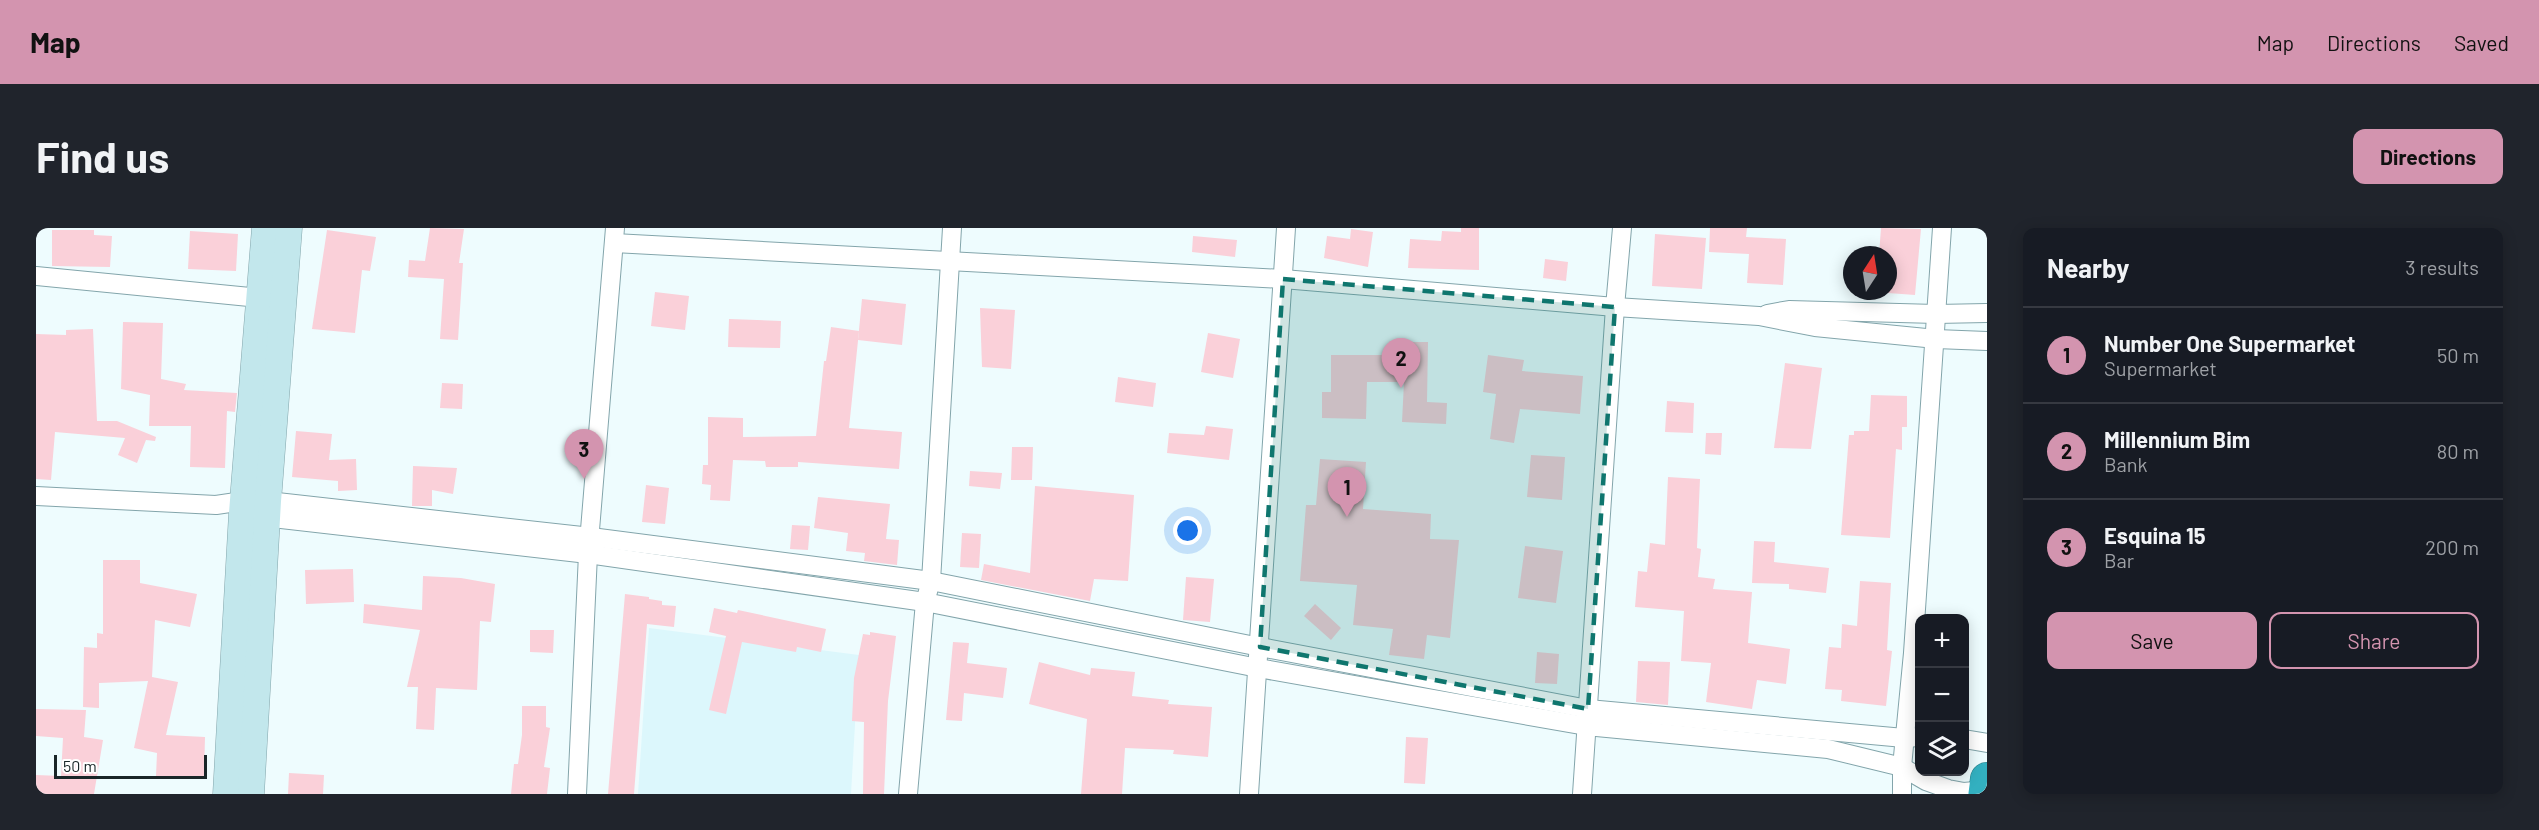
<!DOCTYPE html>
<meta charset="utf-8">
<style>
body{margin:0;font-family:Barlow,sans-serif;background:#20242c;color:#f1f3f6}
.controls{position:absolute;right:18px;bottom:18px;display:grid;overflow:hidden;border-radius:12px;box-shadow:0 3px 15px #0003}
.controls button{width:54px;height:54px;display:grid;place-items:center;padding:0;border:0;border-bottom:2px solid #363941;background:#171b24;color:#f1f3f6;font:30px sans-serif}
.compass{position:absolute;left:1807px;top:18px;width:54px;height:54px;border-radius:50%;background:#171b24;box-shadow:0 3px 15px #0003;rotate:12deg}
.scale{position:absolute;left:18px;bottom:15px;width:153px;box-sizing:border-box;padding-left:6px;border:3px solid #192628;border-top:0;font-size:16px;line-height:21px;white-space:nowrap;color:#192628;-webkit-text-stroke:4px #fff;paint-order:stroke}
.you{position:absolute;left:1152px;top:303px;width:21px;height:21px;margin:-15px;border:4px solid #fff;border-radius:50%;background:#1a73e8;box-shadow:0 0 0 9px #1a73e833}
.badge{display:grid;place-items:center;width:39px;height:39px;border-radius:50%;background:#d394af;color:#111;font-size:20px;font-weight:700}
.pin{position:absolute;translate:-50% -50px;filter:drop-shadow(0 2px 3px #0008)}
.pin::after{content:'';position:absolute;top:32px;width:21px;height:18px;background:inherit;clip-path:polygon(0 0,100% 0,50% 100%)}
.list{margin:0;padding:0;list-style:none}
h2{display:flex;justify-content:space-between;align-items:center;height:78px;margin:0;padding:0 24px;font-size:26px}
h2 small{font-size:20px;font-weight:400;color:#9ea1a6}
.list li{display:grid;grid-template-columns:39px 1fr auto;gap:18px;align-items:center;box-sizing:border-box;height:96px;padding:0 24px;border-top:2px solid #363941}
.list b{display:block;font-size:22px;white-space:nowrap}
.list p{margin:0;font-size:20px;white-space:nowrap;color:#9ea1a6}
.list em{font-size:20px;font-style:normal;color:#9ea1a6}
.actions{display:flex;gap:12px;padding:18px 24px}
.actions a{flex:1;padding:14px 0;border:2px solid #d394af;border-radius:12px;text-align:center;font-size:21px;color:#d394af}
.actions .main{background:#d394af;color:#111}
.icon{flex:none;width:33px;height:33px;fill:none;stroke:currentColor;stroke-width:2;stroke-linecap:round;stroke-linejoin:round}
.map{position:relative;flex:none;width:1951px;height:566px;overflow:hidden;border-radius:12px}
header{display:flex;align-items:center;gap:36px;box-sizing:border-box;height:84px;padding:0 30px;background:#d394af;color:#111}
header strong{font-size:28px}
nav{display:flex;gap:33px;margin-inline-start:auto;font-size:21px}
.intro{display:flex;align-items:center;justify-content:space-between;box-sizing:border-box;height:144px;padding:0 36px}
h1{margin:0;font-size:42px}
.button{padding:15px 27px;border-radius:12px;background:#d394af;color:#111;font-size:21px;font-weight:700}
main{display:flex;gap:36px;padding:0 36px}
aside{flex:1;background:#171b24;border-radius:12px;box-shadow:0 3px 15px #0003}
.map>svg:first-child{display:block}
</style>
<header>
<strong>Map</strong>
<nav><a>Map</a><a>Directions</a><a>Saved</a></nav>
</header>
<div class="intro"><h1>Find us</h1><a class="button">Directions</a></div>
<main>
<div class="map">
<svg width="1951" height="566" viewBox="0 0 1951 566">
<rect width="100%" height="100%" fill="#eefcfe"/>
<polygon fill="#dcf7fc" points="613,400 823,427 815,566 602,566"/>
<g fill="#fad0d9">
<polygon points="394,0 428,1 423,35 427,35 422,112 404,111 408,51 372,49 373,32 389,33"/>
<polygon points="1425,0 1443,0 1443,42 1372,40 1374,11 1405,13 1406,3 1425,4"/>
<polygon points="1674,0 1711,0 1710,9 1750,11 1747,57 1711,55 1713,26 1673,24"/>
<polygon points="1845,0 1885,1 1879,67 1852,65 1852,27 1843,27"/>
<polygon points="1315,1 1337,4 1332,39 1288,30 1291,8 1314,11"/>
<polygon points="16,2 58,2 58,7 76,8 74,39 16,38"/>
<polygon points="291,2 340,9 334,43 326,42 319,105 276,101"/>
<polygon points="154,3 202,6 200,43 152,41"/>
<polygon points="1619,6 1670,10 1666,61 1616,58"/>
<polygon points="1157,8 1201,12 1199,29 1156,24"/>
<polygon points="1509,31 1532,34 1530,53 1507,50"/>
<polygon points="619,64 653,68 649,102 615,98"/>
<polygon points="826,71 870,76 866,117 822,112"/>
<polygon points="944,80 979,82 975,141 946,139"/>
<polygon points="693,91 745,93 744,120 692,119"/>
<polygon points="87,94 127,95 125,151 150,156 148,162 201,165 199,184 191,183 189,240 154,239 155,198 113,198 114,167 85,161"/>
<polygon points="795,99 823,103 813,200 866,204 863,241 762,234 762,239 730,239 729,233 697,232 694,273 674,272 675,257 666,256 667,237 672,237 672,189 707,190 707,209 780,208 788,133 790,133"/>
<polygon points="57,101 61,193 81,193 120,209 119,213 110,212 101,235 82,227 89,210 19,204 15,252 0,251 0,106 30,107 30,102"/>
<polygon points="1172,105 1204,111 1197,150 1165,144"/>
<polygon points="1357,114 1392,114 1391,174 1411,175 1410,196 1366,194 1368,154 1331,154 1330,191 1286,190 1286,164 1295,164 1295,127 1357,127"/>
<polygon points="1452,127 1488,132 1486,143 1547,148 1544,186 1484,181 1478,215 1454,211 1460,166 1447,164"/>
<polygon points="1749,135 1786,140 1775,221 1738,220"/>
<polygon points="1082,149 1120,155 1117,179 1079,174"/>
<polygon points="406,155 427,156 426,181 404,180"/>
<polygon points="1835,167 1871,168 1871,199 1866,199 1866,222 1860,221 1854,310 1805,307 1813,207 1818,207 1818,203 1833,203"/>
<polygon points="1631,173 1658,175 1657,205 1629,204"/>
<polygon points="1170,198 1197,201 1193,232 1131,225 1133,205 1168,207"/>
<polygon points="260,203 296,206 293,232 320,231 321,262 302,263 302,253 256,249"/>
<polygon points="1670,205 1686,205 1685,227 1669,226"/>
<polygon points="976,219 997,219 996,252 975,252"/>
<polygon points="1495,227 1529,229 1526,272 1491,269"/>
<polygon points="1284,231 1330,234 1327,281 1395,286 1394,311 1423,312 1414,410 1391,407 1388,431 1353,427 1357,401 1317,397 1321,357 1264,353 1270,277 1280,277"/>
<polygon points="377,238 421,240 417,266 396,262 396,278 376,278"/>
<polygon points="934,243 966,245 964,261 933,258"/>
<polygon points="1632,249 1664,251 1661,320 1665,321 1662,349 1679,351 1677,361 1716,364 1712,415 1754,421 1750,456 1721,452 1716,481 1670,474 1675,435 1645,433 1648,383 1599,379 1602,343 1611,344 1614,315 1629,317"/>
<polygon points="610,257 633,260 629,296 606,294"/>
<polygon points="999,258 1098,267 1092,353 1058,351 1054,373 945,352 948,336 994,345"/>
<polygon points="782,269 854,276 850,311 863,312 861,337 828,333 829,325 810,323 812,305 778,300"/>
<polygon points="756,297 774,298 772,322 754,321"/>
<polygon points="926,305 945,306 943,340 924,339"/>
<polygon points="1718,313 1739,314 1738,334 1793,340 1790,365 1753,361 1753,356 1716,355"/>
<polygon points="1489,318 1527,323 1520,375 1482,370"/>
<polygon points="67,332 104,332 104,355 161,366 154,399 119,392 116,449 142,454 130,507 169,509 168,550 120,548 121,525 98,520 112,453 63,455 63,480 47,479 48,419 61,420 61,405 67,406"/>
<polygon points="317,341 318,374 270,376 269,342"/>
<polygon points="387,348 425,350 459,356 455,394 444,393 441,462 400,460 398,502 380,501 382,459 371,459 384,402 327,395 328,376 386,382"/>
<polygon points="1150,349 1178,351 1174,394 1147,392"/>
<polygon points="1824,353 1855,355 1851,422 1856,423 1850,478 1805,473 1806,462 1789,461 1793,419 1805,420 1806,396 1821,398"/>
<polygon points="589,366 613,369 613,371 626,373 626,377 640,378 638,399 611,396 598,566 572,566"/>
<polygon points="1279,376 1305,400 1295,412 1268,388"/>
<polygon points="678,380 701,385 702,382 790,401 785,424 761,419 760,424 706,414 690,486 673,482 690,408 673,404"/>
<polygon points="494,402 518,402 517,425 494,424"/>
<polygon points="834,404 860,408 852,473 848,566 827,566 828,494 816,493 818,450 827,406 834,407"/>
<polygon points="917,414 933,415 931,435 971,440 967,470 928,465 926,493 910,492"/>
<polygon points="1501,424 1523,426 1521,456 1499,455"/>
<polygon points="1602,433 1634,434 1632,477 1600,474"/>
<polygon points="1003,434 1054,447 1055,440 1099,444 1096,468 1133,472 1132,476 1176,479 1172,529 1137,526 1138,522 1089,520 1086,566 1045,566 1051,491 993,476"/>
<polygon points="486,478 510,478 510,499 514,500 508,539 514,540 511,566 475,566 478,536 482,536 486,507"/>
<polygon points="0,481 50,482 48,509 67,512 58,566 0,566 0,547 25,548 27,510 0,508"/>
<polygon points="1370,509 1392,510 1389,556 1368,555"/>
<polygon points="253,545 288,547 287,566 252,566"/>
</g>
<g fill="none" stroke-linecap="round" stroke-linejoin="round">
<defs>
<g id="street">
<polyline points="578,15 1247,51 1579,79 1723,88 1779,99 1900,111 1951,113"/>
<polyline points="0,48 224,70"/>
<polyline points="1731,86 1753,82 1900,86 1951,85"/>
<polyline points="0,268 180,277 207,273 232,273 555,309 895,353 1224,419 1552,481 1868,510 1884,509"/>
<polyline points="219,288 552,326 889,374 1222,440 1550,498 1792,521 1866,539 1890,553 1912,561 1928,564 1949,562"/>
<polyline points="1928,511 1951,515"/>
<polyline points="541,566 552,326 579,0"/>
<polyline points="872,566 889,374 895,353 916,0"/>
<polyline points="1213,566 1250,0"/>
<polyline points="1546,566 1579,79 1586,0"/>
<polyline points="1866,566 1866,539 1877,425 1906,0"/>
</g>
<g id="secondary">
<polyline points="190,566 206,285 229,0"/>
<polyline points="215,566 232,273 253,0"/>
</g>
<polyline id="highway" points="1949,566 1951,551"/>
</defs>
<use href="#street" stroke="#83a5ab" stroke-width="20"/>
<use href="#secondary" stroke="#83a5ab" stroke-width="27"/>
<use href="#highway" stroke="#2a808b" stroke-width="34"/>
<use href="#street" stroke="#fff" stroke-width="18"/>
<use href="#secondary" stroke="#c2e7ec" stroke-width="26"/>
<use href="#highway" stroke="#33b0c0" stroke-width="33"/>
</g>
<path fill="#0f766e" fill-opacity="0.2" stroke="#0f766e" stroke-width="4.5" stroke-dasharray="12 8" stroke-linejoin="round" d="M1247,51L1579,79L1552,481L1224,419Z"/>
</svg>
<div class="controls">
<button>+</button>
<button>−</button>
<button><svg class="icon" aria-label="layers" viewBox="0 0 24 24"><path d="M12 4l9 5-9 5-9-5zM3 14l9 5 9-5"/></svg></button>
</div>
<svg class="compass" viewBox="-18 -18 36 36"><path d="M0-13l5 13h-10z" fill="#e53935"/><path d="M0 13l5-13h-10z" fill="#9ea1a6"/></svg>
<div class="scale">50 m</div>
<div class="you"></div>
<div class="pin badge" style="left:1311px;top:289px">1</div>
<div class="pin badge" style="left:1365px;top:160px">2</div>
<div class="pin badge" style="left:548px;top:251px">3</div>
</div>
<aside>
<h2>Nearby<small>3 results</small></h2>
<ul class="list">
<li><span class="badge">1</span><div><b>Number One Supermarket</b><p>Supermarket</p></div><em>50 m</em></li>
<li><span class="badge">2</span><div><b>Millennium Bim</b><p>Bank</p></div><em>80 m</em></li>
<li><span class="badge">3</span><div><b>Esquina 15</b><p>Bar</p></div><em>200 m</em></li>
</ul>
<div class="actions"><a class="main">Save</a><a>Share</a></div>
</aside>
</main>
